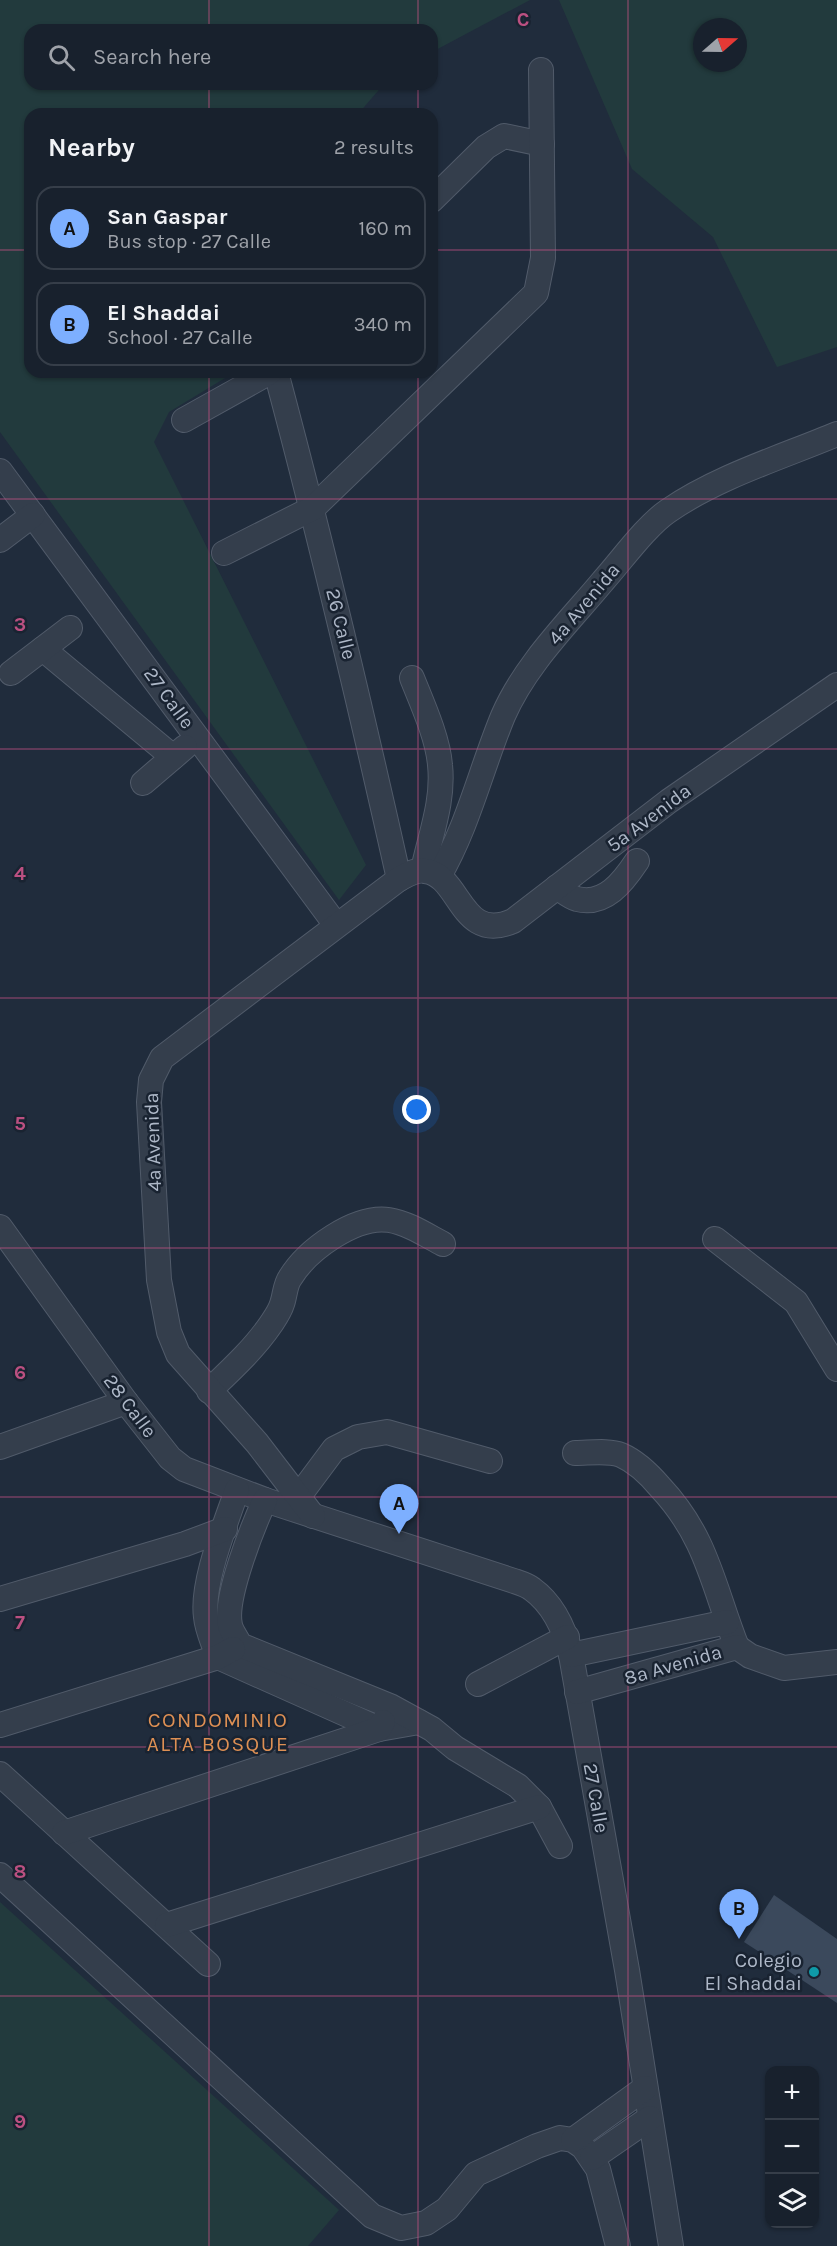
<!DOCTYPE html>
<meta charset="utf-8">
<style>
body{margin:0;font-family:Karla,sans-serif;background:#252e39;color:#f1f3f6}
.controls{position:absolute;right:18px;bottom:18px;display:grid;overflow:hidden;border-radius:12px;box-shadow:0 2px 4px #0004}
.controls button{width:54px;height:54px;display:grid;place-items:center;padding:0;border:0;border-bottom:2px solid #363e49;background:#18212d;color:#f1f3f6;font:30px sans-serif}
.compass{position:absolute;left:693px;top:18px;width:54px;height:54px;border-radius:50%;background:#18212d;box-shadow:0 2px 4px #0004;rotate:70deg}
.you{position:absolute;left:417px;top:1110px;width:21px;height:21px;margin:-15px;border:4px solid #fff;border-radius:50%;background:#1a73e8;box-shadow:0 0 0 9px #1a73e833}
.badge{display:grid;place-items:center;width:39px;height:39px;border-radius:50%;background:#7dafff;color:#111;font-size:20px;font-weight:700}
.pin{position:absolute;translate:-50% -50px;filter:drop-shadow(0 2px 3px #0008)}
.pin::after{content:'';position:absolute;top:32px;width:21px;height:18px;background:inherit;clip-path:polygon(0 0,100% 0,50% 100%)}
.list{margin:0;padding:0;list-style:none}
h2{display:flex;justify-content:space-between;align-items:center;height:78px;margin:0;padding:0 24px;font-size:26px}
h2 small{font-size:20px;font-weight:400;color:#9fa3aa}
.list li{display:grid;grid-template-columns:39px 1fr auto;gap:18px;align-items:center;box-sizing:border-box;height:84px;margin:0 12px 12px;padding:0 12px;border:2px solid #363e49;border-radius:18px}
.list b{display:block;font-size:22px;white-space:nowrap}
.list p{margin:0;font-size:20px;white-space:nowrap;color:#9fa3aa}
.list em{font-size:20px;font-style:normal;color:#9fa3aa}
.icon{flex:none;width:33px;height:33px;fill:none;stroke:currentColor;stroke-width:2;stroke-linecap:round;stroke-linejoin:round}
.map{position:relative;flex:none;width:837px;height:2246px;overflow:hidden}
.search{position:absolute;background:#18212d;box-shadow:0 2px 4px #0004;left:24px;top:24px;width:414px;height:66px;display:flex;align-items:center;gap:15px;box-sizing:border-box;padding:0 21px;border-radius:18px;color:#9fa3aa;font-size:22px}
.panel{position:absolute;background:#18212d;box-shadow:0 2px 4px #0004;left:24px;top:108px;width:414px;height:270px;border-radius:18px}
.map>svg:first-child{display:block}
</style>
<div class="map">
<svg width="837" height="2246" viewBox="0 0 837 2246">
<rect width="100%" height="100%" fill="#202c3c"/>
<g fill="#223a3d" fill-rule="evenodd">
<polygon points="0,0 530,0 432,52 432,30 30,30 30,84 384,84 358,114 30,114 30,372 235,372 169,412 154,442 366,865 339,900 0,432"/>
<path d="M559,0H837V347L777,367L713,237L632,169ZM702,27H738V63H702Z"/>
<polygon points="0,1902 339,2210 308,2246 0,2246"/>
</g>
<polygon fill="#3b495c" points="774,1895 837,1939 837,2003 744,1942"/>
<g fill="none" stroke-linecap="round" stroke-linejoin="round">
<defs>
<g id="minor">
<polyline points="432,200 486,147 504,136 542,144"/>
<path d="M276,372C321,540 361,709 399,879"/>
<polyline points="184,420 270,372"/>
<polyline points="0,471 336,925"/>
<polyline points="0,540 33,515"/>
<polyline points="224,553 313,508 536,293 543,258 541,70"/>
<polyline points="43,649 173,757"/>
<polyline points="11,673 70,628"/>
<path d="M412,678C422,703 438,738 440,765C444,801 430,836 423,870"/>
<polyline points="143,783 185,747"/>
<path d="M439,876C468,826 481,769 503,716C525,665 568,623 603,581C621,561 646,526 668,511C717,477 782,457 837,434"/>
<path d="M557,887C563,891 570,897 577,899C605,906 623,882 637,861"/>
<path d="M0,1227L126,1402L170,1458L184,1469L265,1500L514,1581C520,1583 527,1585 532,1589C553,1604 565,1631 571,1655L627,1970L671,2246"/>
<polyline points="715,1239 796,1302 837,1369"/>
<path d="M209,1391C231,1370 254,1349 271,1324C275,1318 280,1311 282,1304C285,1296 285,1285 290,1278C307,1250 355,1215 389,1220C408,1223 426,1235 443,1244"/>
<polyline points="0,1447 126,1402"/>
<path d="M575,1453C589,1453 609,1450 621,1455C637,1462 649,1474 660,1487C707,1537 713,1586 737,1647"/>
<path d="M237,1490C226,1523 201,1583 206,1617C207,1630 214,1644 218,1657L379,1729L419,1722"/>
<polyline points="299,1496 334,1449 358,1437 387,1432 490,1461"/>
<path d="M265,1500C253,1526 224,1598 230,1625C231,1631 237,1639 240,1645L390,1706L432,1729L455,1748L518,1786L539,1807L560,1846"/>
<path d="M313,1516L257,1443L178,1354L169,1332L159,1280L149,1102L151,1080L162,1058L399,879C407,875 416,869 425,871C461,875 460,944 513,921L669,801L837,685"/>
<polyline points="0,1599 185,1544 225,1529"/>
<polyline points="571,1655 727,1622"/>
<polyline points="478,1684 567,1637"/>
<polyline points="577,1692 737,1647 750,1656 784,1668 837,1662"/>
<polyline points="0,1725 218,1657 233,1649"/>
<polyline points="0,1774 208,1964"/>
<polyline points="64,1833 379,1729 383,1722"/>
<polyline points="0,1875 372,2216 401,2228 426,2223 447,2209 476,2174 537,2146 560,2138 573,2140 583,2147 598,2169 618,2246"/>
<polyline points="167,1925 539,1807"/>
<polyline points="573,2140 645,2088"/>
<polyline points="592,2158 650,2118"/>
</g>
</defs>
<use href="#minor" stroke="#515b6a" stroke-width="26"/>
<use href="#minor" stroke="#343e4c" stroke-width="24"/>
</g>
<path fill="none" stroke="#bb5081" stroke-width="1.5" stroke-opacity="0.55" d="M209,0V30M418,0V30M628,0V2246M209,84V114M418,84V114M0,250H30M432,250H837M209,372V2246M418,372V2246M0,499H837M0,749H837M0,998H837M0,1248H837M0,1497H837M0,1747H837M0,1996H837"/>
<circle fill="#0f9aa8" stroke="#192331" stroke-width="2" cx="814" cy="1972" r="6"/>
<g text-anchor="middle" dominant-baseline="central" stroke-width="5" stroke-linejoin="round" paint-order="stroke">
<g font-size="20" fill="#aeb8c8" stroke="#192331">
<text transform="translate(584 604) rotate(-50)">4a Avenida</text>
<text transform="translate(341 624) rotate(76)">26 Calle</text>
<text transform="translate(169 698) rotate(54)">27 Calle</text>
<text transform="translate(649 818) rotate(-37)">5a Avenida</text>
<text transform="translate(153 1142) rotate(-92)">4a Avenida</text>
<text transform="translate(130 1406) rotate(53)">28 Calle</text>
<text transform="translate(673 1665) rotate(-16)">8a Avenida</text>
<text transform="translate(596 1798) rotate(80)">27 Calle</text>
</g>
<g font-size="20" fill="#aeb8c8" stroke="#192331" text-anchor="end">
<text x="802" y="1960">Colegio<tspan x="802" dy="23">El Shaddai</tspan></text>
</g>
<g font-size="21" letter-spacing="1.5" fill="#de9054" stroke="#192331">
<text x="218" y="1720">CONDOMINIO<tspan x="218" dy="24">ALTA BOSQUE</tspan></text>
</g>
</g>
<g font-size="20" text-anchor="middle" font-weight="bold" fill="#bb5081" stroke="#192331" stroke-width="5" stroke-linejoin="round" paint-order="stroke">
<text x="523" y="26">C</text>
<text x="20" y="631">3</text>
<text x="20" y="880">4</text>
<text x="20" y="1130">5</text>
<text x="20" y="1379">6</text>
<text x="20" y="1629">7</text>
<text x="20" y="1878">8</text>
<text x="20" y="2128">9</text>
</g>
</svg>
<div class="controls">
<button>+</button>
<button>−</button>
<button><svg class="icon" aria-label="layers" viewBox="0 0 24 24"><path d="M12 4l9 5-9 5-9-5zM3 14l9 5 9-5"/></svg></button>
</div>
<svg class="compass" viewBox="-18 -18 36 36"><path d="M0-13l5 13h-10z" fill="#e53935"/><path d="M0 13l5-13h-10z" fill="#9fa3aa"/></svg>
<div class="you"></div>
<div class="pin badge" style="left:399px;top:1534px">A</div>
<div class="pin badge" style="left:739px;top:1939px">B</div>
<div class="search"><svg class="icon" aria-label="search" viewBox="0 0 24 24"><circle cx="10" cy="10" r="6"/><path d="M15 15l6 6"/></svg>Search here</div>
<section class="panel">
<h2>Nearby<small>2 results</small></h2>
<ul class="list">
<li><span class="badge">A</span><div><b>San Gaspar</b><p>Bus stop · 27 Calle</p></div><em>160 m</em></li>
<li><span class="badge">B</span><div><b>El Shaddai</b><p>School · 27 Calle</p></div><em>340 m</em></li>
</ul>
</section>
</div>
